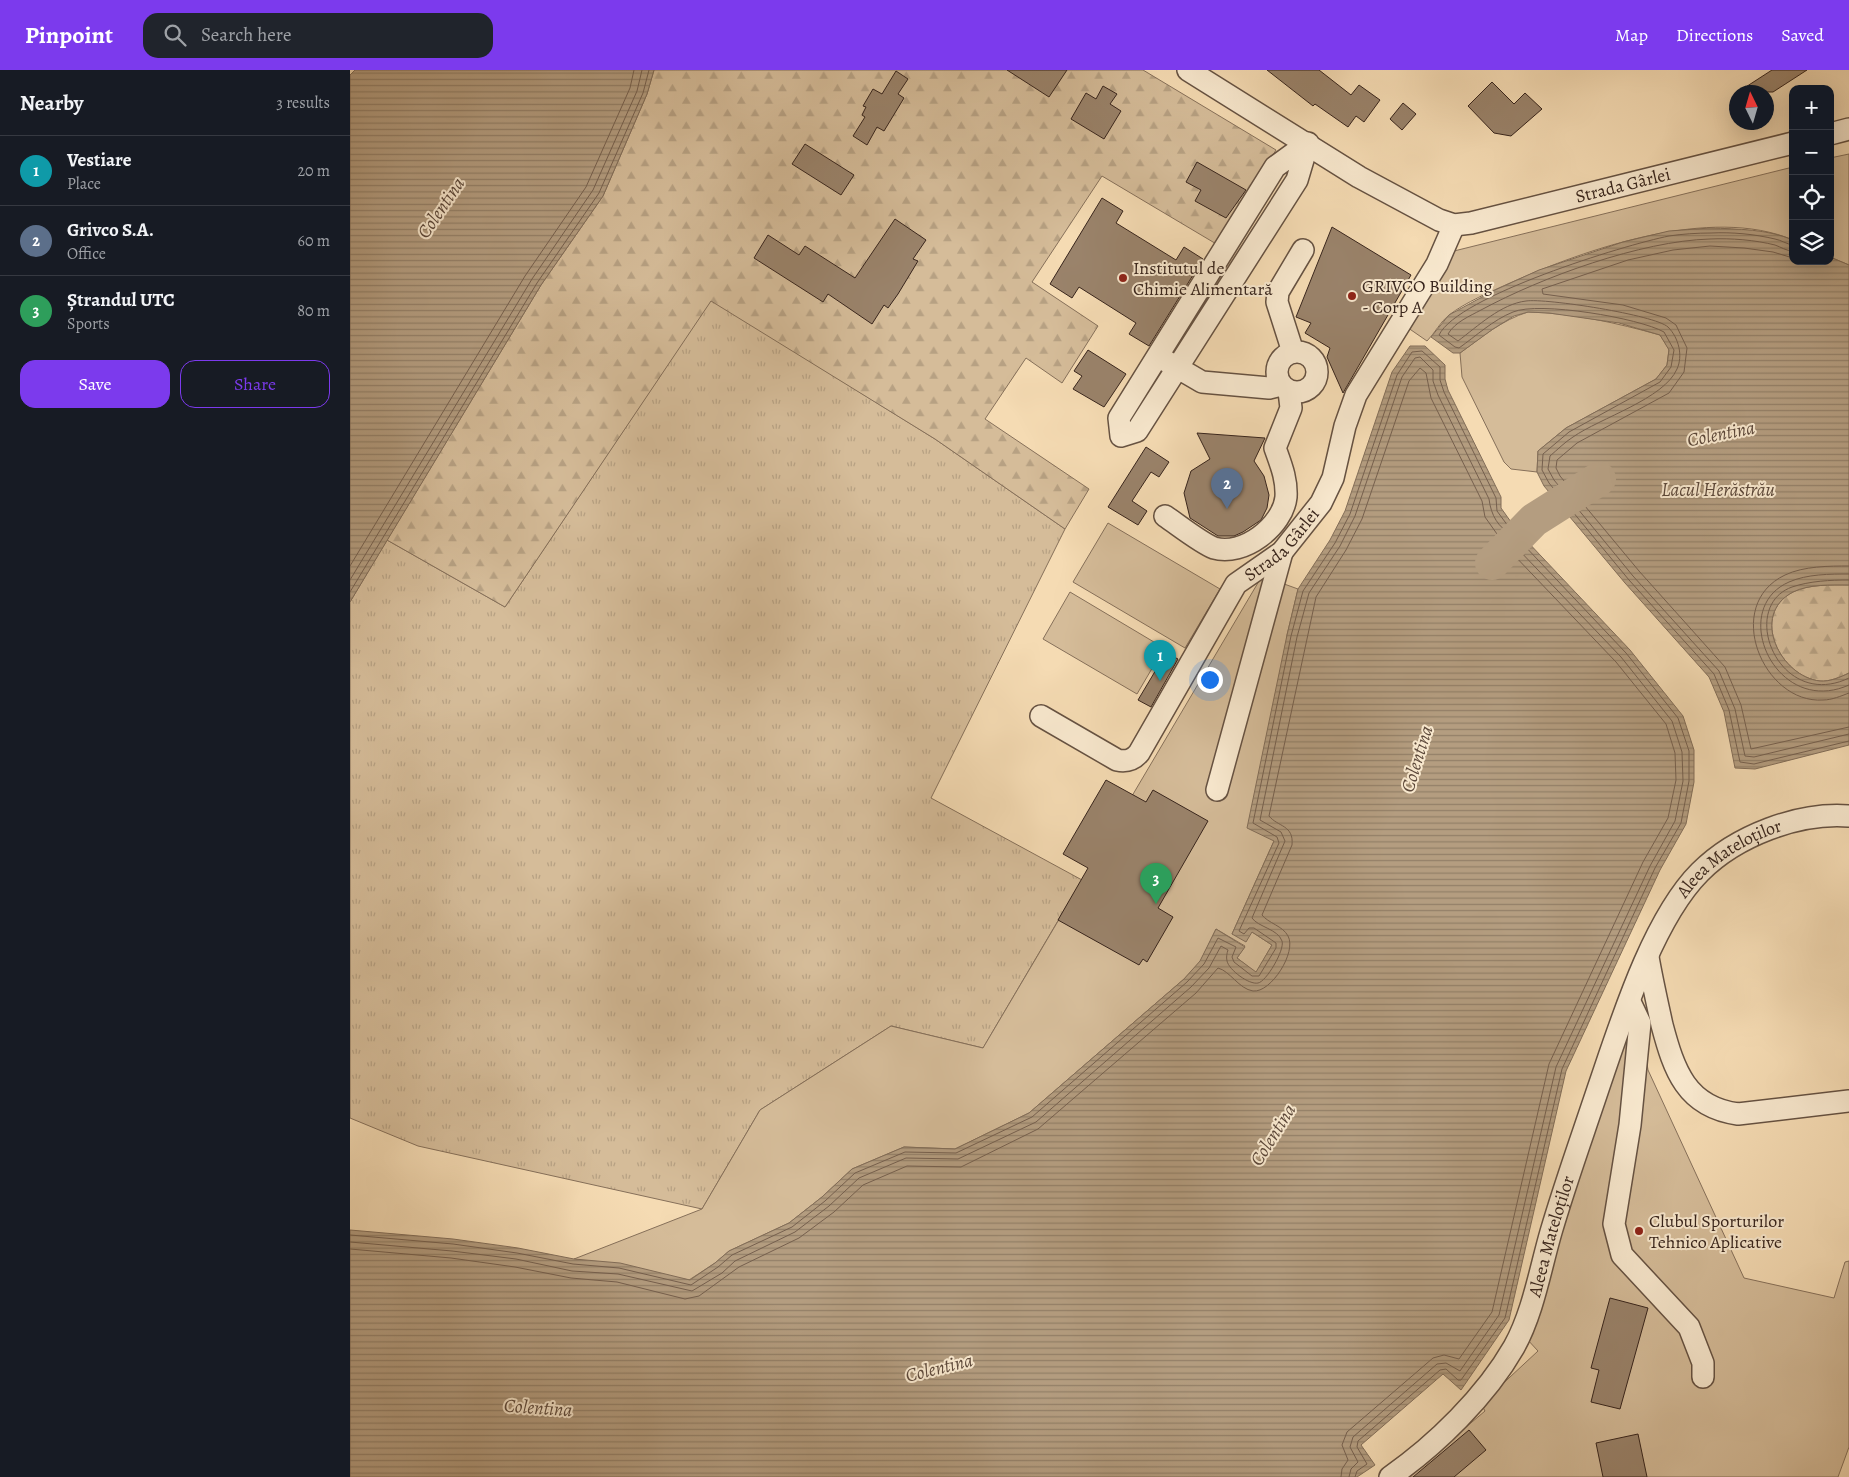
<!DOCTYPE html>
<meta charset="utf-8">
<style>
body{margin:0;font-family:Alegreya,serif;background:#20242c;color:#f1f3f6}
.controls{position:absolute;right:15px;top:15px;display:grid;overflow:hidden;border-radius:10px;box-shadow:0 5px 20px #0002}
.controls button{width:45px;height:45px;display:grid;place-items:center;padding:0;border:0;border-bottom:1px solid #363941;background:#171b24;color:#f1f3f6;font:25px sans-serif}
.compass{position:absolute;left:1379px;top:15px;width:45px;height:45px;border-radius:50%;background:#171b24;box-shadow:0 5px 20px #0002;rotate:355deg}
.you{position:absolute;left:859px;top:609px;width:18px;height:18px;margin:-12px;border:4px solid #fff;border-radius:50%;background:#1a73e8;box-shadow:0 0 0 8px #1a73e833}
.badge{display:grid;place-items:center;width:32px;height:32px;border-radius:50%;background:#7c3aed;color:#fff;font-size:16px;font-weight:700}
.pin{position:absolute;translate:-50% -41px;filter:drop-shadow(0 1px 2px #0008)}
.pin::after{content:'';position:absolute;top:26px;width:18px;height:15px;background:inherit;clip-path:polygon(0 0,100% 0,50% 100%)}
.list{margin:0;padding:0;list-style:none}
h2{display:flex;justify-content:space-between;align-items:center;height:65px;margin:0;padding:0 20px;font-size:21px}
h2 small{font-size:16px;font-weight:400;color:#9ea1a6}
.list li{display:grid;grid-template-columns:32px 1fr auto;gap:15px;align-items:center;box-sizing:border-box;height:70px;padding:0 20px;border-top:1px solid #363941}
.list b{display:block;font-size:19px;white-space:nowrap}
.list p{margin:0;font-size:16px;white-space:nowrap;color:#9ea1a6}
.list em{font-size:16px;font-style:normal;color:#9ea1a6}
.actions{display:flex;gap:10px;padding:15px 20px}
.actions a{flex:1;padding:11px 0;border:1px solid #7c3aed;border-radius:15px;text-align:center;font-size:18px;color:#7c3aed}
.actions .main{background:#7c3aed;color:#fff}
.icon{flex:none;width:28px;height:28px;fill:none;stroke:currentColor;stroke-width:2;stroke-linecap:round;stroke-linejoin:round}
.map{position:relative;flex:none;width:1499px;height:1407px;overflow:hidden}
header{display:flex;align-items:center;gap:30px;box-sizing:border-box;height:70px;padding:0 25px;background:#7c3aed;color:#fff}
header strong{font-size:24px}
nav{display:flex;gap:28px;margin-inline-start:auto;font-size:18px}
.search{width:350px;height:45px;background:#20242c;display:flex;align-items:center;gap:12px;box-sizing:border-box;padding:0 18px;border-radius:15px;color:#9ea1a6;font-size:19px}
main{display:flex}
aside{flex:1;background:#171b24}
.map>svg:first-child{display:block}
</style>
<header>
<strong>Pinpoint</strong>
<div class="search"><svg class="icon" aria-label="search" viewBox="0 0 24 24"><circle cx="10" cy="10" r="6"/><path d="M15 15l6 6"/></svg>Search here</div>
<nav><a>Map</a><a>Directions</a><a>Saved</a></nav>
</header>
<main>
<aside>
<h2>Nearby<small>3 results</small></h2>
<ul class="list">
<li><span class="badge" style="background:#0f9aa8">1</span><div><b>Vestiare</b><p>Place</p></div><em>20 m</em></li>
<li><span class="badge" style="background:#5c6f8a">2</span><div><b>Grivco S.A.</b><p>Office</p></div><em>60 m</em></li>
<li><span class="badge" style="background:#2e9e5b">3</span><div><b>Ștrandul UTC</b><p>Sports</p></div><em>80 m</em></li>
</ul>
<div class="actions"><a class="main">Save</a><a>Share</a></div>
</aside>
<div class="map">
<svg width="1499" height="1407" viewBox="0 0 1499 1407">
<defs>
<pattern id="grass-tufts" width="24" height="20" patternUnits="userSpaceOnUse" patternTransform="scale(1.25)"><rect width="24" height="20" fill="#d5bc99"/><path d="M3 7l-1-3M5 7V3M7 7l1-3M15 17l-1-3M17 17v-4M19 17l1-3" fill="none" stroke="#b7a183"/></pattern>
<pattern id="forest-firs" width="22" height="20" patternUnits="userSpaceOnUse" patternTransform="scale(1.25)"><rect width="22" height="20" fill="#d5bc99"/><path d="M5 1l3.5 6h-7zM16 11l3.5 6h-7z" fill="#b7a183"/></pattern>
<pattern id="water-rules" width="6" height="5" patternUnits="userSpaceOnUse" patternTransform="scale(1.25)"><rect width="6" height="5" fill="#b49d80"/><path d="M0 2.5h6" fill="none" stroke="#938068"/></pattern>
</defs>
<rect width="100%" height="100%" fill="#f5dbb3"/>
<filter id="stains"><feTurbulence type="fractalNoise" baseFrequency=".004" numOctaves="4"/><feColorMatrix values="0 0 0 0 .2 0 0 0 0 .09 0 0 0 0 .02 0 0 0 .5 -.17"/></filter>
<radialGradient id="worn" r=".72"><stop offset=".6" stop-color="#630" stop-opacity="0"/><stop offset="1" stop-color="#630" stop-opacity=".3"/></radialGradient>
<polygon fill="url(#grass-tufts)" stroke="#86705a" points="361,230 585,369 715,459 581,728 732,810 633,978 541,956 410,1040 352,1139 68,1076 0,1048 0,532 37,470 155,537"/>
<g fill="url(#forest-firs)" stroke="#86705a">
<polygon points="304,0 793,0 926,80 868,175 752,106 682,212 748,256 712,313 676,288 635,349 739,419 715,459 585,369 361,231 155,537 37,470 191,215 253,126 297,24"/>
<path d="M1499,515V603C1491,607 1479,612 1470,611C1431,607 1399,545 1443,522C1459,514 1481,515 1499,515Z"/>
</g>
<g fill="#d5bc99" stroke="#86705a">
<polygon points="1499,84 1499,195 1480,187 1480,88"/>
<path d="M1443,97V170C1361,135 1236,179 1160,213C1140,222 1116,232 1099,245C1090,252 1085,263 1077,271L1051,253L1100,182Z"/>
<path d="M1178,242C1223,243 1267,253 1310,265L1319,279L1317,295L1306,309L1216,358L1188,381L1187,402L1161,399L1154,392L1112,307L1110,283C1132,267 1152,250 1178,242Z"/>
<polygon points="758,453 870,519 835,578 723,512"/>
<polygon points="912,506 948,519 937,565 924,771 882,864 902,862 922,875 906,903 887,888 895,876 866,859 850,892 834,909 679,1043 605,1079 554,1077 502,1099 472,1127 439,1153 379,1181 365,1193 339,1210 224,1189 352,1139 410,1040 541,956 633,978"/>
<polygon points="720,522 814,578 787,624 693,569"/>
<polygon points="1275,952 1295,981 1298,1000 1394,1208 1484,1228 1495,1192 1499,1191 1499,1377 1488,1407 1057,1407 1135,1341 1131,1334 1188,1281 1176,1268"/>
</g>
<g fill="url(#water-rules)" stroke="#826d58">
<polygon points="5,0 304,0 297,24 253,126 191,215 0,532 0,5"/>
<path d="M1360,158C1388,159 1417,159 1443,170V191H1480V187L1499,195V515C1481,515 1459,514 1443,522C1399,545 1431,607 1470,611C1479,612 1491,607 1499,603V675L1405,699L1385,698L1374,642L1359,607L1275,513L1194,416L1187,402L1188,381L1216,358L1306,309L1317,295L1319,280L1310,265L1269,253L1199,243L1178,242L1164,246L1143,259L1110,283H1103L1081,267L1099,245L1143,221L1189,200L1273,172L1319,161Z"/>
<polygon points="1060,276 1075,276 1095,295 1095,309 1098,320 1151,427 1151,438 1161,452 1166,451 1176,464 1174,468 1280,580 1333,646 1344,680 1344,712 1336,754 1310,800 1216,1001 1159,1250 1111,1320 1093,1304 1011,1375 1025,1395 1007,1407 0,1407 0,1160 103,1169 168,1178 224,1189 270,1193 340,1210 365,1193 379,1181 439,1153 472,1127 502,1099 554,1077 605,1079 679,1043 834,909 850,891 866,859 895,877 887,888 906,902 922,875 902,862 896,872 882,864 924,771 897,758 937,565 948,519 980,470 995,441 1042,302"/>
</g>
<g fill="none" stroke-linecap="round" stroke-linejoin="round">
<g stroke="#76604e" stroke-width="1">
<path d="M1443,175C1436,174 1431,170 1425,169C1404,164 1382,162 1361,163C1347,163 1332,164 1319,166C1274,175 1108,226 1089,265L1105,277L1109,278C1126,266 1143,250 1163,242C1189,231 1289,248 1314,262L1324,280L1321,297L1310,312L1219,362L1193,384L1192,400L1199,413L1279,510L1364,604L1379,640L1390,692L1404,694L1499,671"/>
<path d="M1443,181C1436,181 1431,177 1425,175C1405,170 1381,168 1360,169C1291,171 1192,207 1131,240C1120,246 1105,252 1098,264L1108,271C1128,256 1151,234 1176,231C1196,228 1305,245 1318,257C1329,268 1333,286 1327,299C1314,329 1250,348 1223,367C1215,372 1207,380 1200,386L1198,399L1204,410L1283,506L1369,601L1385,639L1395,686L1404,687L1499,664"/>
<polyline points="1443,188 1423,182 1394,178 1360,176 1323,180 1278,190 1192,219 1193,224 1273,235 1316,248 1326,255 1337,278 1334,302 1319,323 1227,373 1207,390 1206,398 1210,406 1289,501 1375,597 1391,635 1401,679 1499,657"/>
<polyline points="0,496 175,206 236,117 280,18 284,0"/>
<path d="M1499,496C1479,496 1454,496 1435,505C1372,535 1413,634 1473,630C1482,630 1491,626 1499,623"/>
<path d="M1499,504C1480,504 1457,504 1439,512C1377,539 1426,648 1499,615"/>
<polyline points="0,510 182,209 243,120 287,21 292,0"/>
<path d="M1499,510C1480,510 1460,511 1442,517C1387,537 1429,642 1499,608"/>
<polyline points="0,522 187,213 249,123 293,23 299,0"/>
<polyline points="0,1165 103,1174 167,1183 223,1194 269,1198 341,1215 368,1197 382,1185 442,1157 475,1131 505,1103 555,1082 606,1083 682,1047 837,912 854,894 868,868 886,877 882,887 884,892 902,906 909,906 926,878 926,873 904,858 899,858 894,864 889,861 929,773 927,767 903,753 941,566 953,521 985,473 1000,444 1047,305 1062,282 1072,281 1090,297 1090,310 1094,322 1146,428 1147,441 1158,456 1165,458 1169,463 1171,472 1276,583 1328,648 1339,681 1339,711 1331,753 1305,798 1212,999 1155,1248 1111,1310 1108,1310 1096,1299 1090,1300 1008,1371 1007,1377 1017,1394 1007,1401 1005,1407"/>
<path d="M0,1172L102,1181L166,1189L222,1201L268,1204L342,1221L372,1203L385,1191L445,1162L479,1136L509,1108L556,1088L608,1089L686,1052L841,917L859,898L871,876L878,880C877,883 876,887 877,891C879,900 899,915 908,913C916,912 935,880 932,871C928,859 908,857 902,848L935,771L931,762L910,750L947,567L959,523L990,476L1005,446L1052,307L1065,288L1070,287L1083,300V311L1088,325L1139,429C1141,445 1148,458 1163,465L1166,477L1271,587L1322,651L1332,682L1333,711L1325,751L1300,796L1206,997L1149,1245L1110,1301L1096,1293L1087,1294L1003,1367L1000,1377L1008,1392L1001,1399L999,1407"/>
<path d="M0,1179L101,1188L165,1197L221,1208L267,1212L335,1229L349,1226L389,1197L449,1168L484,1142L513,1115L557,1096L611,1097L688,1059L846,923L868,898C880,901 889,919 903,921C921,923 947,882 938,866C933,856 918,853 912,845L942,775C944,755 928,757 919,746L966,527L996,480L1012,449L1059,311L1070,298L1076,303L1081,328L1132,431L1135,447L1147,464L1155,470L1161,482L1266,592L1316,654L1325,683L1326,710L1318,748L1293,792L1199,994L1142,1242L1109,1289L1094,1285L1083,1288L997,1362L992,1375L998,1390L992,1399L991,1407"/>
</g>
<polyline stroke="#b49d80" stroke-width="34" points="1142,493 1184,450 1249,409"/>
</g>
<g fill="#9a836b" stroke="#37241c">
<polygon points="657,0 717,0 699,27"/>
<polygon points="917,0 969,0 1001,25 1009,15 1030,30 1014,52 1006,46 998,57 965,34 963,36"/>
<polygon points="1422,0 1457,0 1423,22 1388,22"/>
<polygon points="546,1 558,9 548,24 554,28 534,61 527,57 517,75 503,66 515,47 512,45 516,37 513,36 523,19 532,24"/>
<polygon points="1142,12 1164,34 1175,23 1192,39 1161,66 1144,63 1118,36"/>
<polygon points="753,16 767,24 760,34 771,41 754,69 721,49 736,23 746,29"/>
<polygon points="1053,33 1066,44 1052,60 1040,49"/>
<polygon points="455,74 504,105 491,125 442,94"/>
<polygon points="847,92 896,120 876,148 845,131 851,120 836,112"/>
<polygon points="752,128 773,141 766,153 826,190 834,177 853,189 799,276 779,264 786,253 729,217 722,228 700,214"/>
<polygon points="545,149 576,170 563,189 568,191 548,224 538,238 534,235 522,254 478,224 473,232 404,188 418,165 449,185 455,176 505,208"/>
<polygon points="982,157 1061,205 993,323 977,287 980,278 955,263 961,253 946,247"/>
<polygon points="738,280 776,304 754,337 723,319 732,306 724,301"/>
<polygon points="847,363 915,368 904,391 914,406 919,425 917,438 911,450 893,462 884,466 868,466 840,448 834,423 841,401 860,389"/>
<polygon points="796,377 819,392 809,407 801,402 782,431 797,441 788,455 758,437"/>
<polygon points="816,583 828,589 801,637 788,630"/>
<polygon points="756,710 796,732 803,720 858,751 808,838 823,847 797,892 793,889 789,895 708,850 738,798 713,784"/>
<polygon points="1260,1228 1298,1238 1270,1339 1241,1332 1249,1300 1241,1298"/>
<polygon points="1119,1360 1136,1380 1104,1407 1063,1407"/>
<polygon points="1288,1364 1297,1407 1253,1407 1246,1373"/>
</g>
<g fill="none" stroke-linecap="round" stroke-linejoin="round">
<defs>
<g id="minor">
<path id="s1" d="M838,0L1009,107L1089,150L1104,155L1121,153L1443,73"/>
<polyline points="1480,64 1499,59"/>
<polygon points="958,73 947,110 787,361 771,366 769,348 925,97"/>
<circle cx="947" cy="302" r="20"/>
<polyline points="943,282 927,232 928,222 953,180"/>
<polyline points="816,291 852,312 919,318 931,315"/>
<path d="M815,446C827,454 851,473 864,478C893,487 933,456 936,427C937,409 931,395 925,378L941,338L939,321"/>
<path id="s2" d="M691,646L767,690C777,692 783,690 789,683L886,514L932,482L971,433L983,408L995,356L1006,325L1087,194L1104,155"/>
<polyline points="867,720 932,482"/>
<path d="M1298,887C1302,910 1307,932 1312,955C1324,1000 1336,1037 1388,1044L1499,1031"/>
<polyline points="1280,932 1290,953 1280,1055 1264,1154 1272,1185 1339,1257 1353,1293 1353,1307"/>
<path id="s3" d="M1040,1407C1086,1375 1136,1326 1164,1277C1183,1243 1190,1200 1201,1162C1215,1114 1232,1067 1248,1019C1270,955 1302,850 1350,802C1386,766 1448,742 1499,746"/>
</g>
</defs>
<use href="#minor" stroke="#665242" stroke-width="24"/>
<use href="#minor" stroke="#f8e8ce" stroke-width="21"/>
</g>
<g fill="#8f2418" stroke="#f8e8ce" stroke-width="2">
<circle cx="773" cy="208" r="5"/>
<circle cx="1002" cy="226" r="5"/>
<circle cx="1289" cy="1161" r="5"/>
</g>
<g text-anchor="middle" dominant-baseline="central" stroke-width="4" stroke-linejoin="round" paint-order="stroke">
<g font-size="18" fill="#37241c" stroke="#f8e8ce">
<text stroke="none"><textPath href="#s1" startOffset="482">Strada Gârlei</textPath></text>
<text stroke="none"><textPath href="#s2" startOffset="368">Strada Gârlei</textPath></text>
<text stroke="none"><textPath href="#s3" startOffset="726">Aleea Mateloților</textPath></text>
<text stroke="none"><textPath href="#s3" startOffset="298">Aleea Mateloților</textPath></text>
</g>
<g font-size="18" fill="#37241c" stroke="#f8e8ce" text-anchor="start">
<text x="783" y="198">Institutul de<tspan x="783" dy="21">Chimie Alimentară</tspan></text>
<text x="1012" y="216">GRIVCO Building<tspan x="1012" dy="21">- Corp A</tspan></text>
<text x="1299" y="1151">Clubul Sporturilor<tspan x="1299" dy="21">Tehnico Aplicative</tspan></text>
</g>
<g font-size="19" font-style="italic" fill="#5c483a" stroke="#f8e8ce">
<text transform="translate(91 138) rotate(-56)">Colentina</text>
<text transform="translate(1371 364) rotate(-11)">Colentina</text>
<text x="1368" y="420">Lacul Herăstrău</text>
<text transform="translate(1067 689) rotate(-73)">Colentina</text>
<text transform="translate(923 1065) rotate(-58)">Colentina</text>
<text transform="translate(589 1298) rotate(-14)">Colentina</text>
<text transform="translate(188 1338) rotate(4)">Colentina</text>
</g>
</g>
<rect width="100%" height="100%" filter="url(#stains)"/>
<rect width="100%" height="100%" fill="url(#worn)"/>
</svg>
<div class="controls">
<button>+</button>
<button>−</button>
<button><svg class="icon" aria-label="locate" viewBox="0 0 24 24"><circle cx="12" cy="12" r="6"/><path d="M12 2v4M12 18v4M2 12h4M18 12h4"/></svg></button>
<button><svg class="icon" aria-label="layers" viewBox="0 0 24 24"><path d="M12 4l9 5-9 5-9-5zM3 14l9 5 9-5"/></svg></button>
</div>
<svg class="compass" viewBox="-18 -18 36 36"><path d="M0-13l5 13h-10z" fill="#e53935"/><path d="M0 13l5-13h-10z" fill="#9ea1a6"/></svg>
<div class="you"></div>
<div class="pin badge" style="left:810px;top:611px;background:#0f9aa8">1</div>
<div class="pin badge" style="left:877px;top:439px;background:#5c6f8a">2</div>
<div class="pin badge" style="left:806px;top:834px;background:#2e9e5b">3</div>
</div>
</main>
